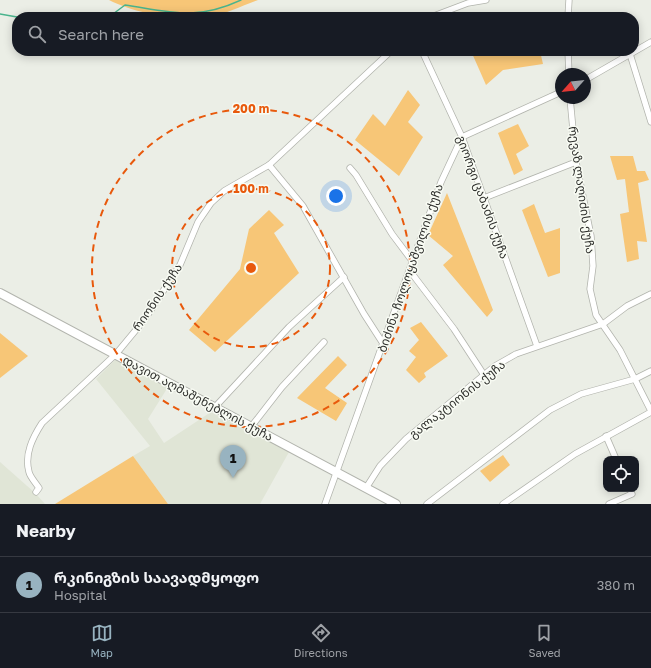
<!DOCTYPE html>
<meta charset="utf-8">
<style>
body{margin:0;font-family:"Golos Text","Noto Sans Georgian",sans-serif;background:#242831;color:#f1f3f6}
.controls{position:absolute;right:12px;bottom:12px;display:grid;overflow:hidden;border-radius:8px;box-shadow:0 2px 10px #0003}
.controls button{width:36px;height:36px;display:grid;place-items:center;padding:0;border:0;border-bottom:1px solid #363941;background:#171b24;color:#f1f3f6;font:20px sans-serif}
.compass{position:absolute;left:555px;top:68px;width:36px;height:36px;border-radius:50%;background:#171b24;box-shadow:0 2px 10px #0003;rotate:243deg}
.you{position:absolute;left:336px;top:196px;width:14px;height:14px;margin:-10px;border:3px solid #fff;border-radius:50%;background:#1a73e8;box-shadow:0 0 0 6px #1a73e833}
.badge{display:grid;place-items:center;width:26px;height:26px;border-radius:50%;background:#98b3c0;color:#111;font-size:13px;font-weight:700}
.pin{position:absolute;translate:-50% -33px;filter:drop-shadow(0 1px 2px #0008)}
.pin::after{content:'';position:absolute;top:21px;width:14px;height:12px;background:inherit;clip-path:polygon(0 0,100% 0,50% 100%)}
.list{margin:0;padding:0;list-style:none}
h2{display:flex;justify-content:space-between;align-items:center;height:52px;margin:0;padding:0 16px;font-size:17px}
h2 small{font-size:13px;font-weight:400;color:#9ea1a6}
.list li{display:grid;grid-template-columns:26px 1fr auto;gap:12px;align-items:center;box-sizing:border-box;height:56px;padding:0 16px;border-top:1px solid #363941}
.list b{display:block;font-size:15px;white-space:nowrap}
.list p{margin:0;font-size:13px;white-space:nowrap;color:#9ea1a6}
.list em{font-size:13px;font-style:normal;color:#9ea1a6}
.icon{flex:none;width:22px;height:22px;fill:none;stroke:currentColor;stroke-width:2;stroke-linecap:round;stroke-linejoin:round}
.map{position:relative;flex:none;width:651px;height:504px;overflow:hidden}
.search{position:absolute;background:#171b24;box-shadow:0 2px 10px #0003;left:12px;right:12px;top:12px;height:44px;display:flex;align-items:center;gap:10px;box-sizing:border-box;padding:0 14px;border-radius:16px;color:#9ea1a6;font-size:15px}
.sheet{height:108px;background:#171b24}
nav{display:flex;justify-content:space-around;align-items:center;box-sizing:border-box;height:56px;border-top:1px solid #363941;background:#171b24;font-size:11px;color:#9ea1a6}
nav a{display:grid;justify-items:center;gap:2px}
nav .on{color:#98b3c0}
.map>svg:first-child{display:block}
</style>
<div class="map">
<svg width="651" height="504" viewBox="0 0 651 504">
<rect width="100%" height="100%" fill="#ebeee6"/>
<g fill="#e0e5d6">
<polygon points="116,359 168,387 148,419 164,443 211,412 289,452 260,504 168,504 133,456 150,446 96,379"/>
<polygon points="0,462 35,493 45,504 0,504"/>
</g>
<g fill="#f7c677">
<path d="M109,0H258C242,6 225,14 209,17C180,22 134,13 109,0Z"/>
<polygon points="471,51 540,51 543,64 503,70 486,85"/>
<polygon points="408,90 420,105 408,122 423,137 399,176 355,140 373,114 385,126"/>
<polygon points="518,124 529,146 516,154 523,170 514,175 498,133"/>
<polygon points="610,156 633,156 637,171 645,171 649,180 638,183 647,242 637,241 639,259 627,262 620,214 629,212 625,179 617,180"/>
<polygon points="447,193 493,310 487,317 443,265 453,256 428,235"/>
<polygon points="534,204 545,233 560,228 560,273 548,277 522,210"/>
<polygon points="269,210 284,225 274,233 299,273 215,352 189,330 240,269 249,229"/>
<polygon points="421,322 448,356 424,373 426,377 419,383 406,370 416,357 409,351 419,340 410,328"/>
<polygon points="0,333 28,356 0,378"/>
<polygon points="338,356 347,365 325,388 347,403 336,421 297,398"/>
<polygon points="503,455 510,465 490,482 480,471"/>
<polygon points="133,456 168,504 55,504"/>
</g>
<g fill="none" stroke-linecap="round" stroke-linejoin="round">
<g stroke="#4ab48d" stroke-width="1.5">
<polyline points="0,14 17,17"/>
<path d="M109,17L125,5C171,12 196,21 241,0"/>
</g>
<defs>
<g id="street">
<polyline points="431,17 468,3 486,0"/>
<polyline points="568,17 569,0"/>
<polyline points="422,51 462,137 537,346"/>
<polyline points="568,51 569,74"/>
<polyline points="630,54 651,122"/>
<polyline points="585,80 651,42"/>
<polyline points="570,98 576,162 591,236 593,266 590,289 596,315 620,350 651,411"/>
<polyline points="269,165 303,206 364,314 384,345"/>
<polyline points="350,168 356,175 392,234 413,262"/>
<polyline points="484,198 576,162"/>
<polyline points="410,271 454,329 484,375"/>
<polyline points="215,407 289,327 344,277"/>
<polyline points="251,427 282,387 324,342"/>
<polyline points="606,436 616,459"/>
<polyline points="366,488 380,466 406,439 495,366 516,354 603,324 627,306 651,294"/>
<path d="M36,492L39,488C36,483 30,477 29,472C24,454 33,437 42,423L116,354L145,319L180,265L198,222L211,203L224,191L269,165L391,51"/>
<polyline points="325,504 441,182 462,137 561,92"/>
<polyline points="427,504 550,410 581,394 635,379 651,371"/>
<polyline points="503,504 575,454 651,412"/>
<polyline points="609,504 632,494 630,489"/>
</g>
<polyline id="primary" points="0,293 396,504"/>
</defs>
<use href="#street" stroke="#b2b4ad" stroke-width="7"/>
<use href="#primary" stroke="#b2b4ad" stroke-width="10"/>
<use href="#street" stroke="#fff" stroke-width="5.5"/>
<use href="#primary" stroke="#fff" stroke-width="8"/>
</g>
<g fill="none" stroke="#e8590c" stroke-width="2" stroke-dasharray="7 5">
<circle cx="251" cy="268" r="79"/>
<circle cx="251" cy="268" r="159"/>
</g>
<g text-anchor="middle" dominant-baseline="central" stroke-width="3" stroke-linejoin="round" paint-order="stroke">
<g font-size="12" fill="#2e2f2c" stroke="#f8fbf3">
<text transform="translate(582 190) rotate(82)">რევაზ ლაღიძის ქუჩა</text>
<text transform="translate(483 197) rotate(70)">გიორგი ცაბაძის ქუჩა</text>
<text transform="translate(410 268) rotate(-71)">ბიძინა ჩოლოყაშვილის ქუჩა</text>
<text transform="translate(157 297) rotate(-56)">რიონის ქუჩა</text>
<text transform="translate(198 398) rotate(28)">დავით აღმაშენებლის ქუჩა</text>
<text transform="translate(457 399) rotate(-38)">გალაკტიონის ქუჩა</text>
</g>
</g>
<circle cx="251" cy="268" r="6" fill="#e8590c" stroke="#f8fbf3" stroke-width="2"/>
<g font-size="12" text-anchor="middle" font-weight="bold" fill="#e8590c" stroke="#f8fbf3" stroke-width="3" stroke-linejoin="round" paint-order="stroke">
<text x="251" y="113">200 m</text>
<text x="251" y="193">100 m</text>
</g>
</svg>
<div class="controls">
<button><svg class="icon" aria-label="locate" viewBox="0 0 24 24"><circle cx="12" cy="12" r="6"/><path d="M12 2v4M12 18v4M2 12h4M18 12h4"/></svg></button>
</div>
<svg class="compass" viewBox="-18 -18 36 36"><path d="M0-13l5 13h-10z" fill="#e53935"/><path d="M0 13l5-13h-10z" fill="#9ea1a6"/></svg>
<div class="you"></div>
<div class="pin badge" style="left:233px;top:478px">1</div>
<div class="search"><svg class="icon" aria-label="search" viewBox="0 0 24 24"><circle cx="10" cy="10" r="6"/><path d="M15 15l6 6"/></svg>Search here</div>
</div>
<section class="sheet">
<h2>Nearby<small></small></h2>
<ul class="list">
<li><span class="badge">1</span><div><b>რკინიგზის საავადმყოფო</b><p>Hospital</p></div><em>380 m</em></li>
</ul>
</section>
<nav>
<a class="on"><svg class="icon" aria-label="map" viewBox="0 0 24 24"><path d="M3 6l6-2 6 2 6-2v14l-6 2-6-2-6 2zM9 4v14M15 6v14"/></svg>Map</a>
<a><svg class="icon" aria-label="directions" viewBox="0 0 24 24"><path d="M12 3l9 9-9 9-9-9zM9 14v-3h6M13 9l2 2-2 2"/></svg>Directions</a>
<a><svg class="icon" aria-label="saved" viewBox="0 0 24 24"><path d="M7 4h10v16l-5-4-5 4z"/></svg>Saved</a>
</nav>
